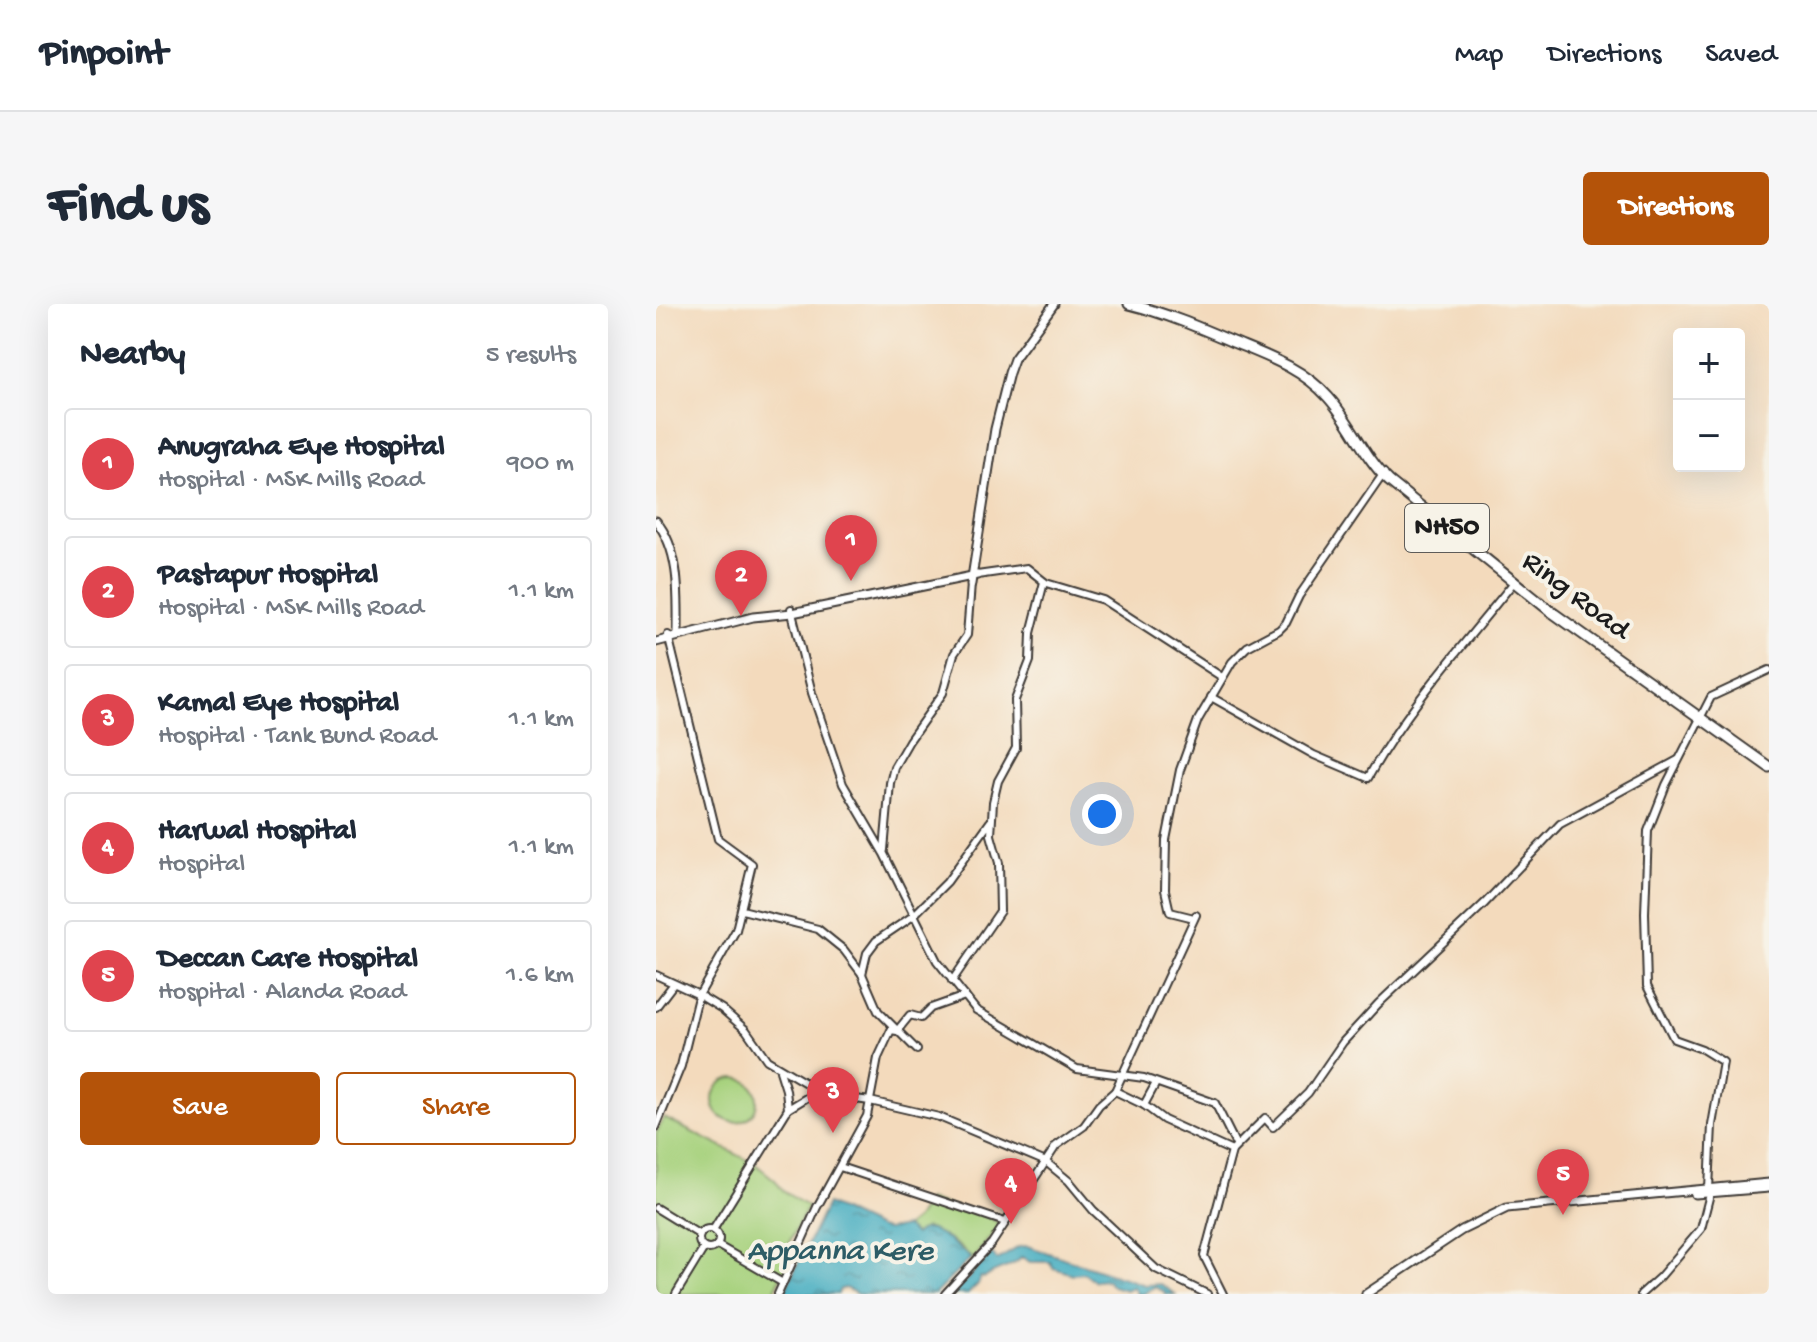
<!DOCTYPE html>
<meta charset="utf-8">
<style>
body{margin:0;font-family:"Gochi Hand",sans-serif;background:#f6f6f7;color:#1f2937}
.controls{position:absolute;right:24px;top:24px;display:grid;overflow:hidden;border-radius:8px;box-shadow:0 8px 32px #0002}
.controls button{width:72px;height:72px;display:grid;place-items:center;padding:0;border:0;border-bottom:2px solid #e0e1e3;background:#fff;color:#1f2937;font:40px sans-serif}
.you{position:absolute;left:446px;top:510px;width:28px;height:28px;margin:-20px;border:6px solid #fff;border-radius:50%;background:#1a73e8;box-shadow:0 0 0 12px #1a73e833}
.badge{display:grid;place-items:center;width:52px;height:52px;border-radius:50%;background:#b45309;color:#fff;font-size:26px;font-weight:700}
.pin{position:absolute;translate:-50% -66px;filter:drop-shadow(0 2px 4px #0008)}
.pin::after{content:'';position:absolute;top:42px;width:28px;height:24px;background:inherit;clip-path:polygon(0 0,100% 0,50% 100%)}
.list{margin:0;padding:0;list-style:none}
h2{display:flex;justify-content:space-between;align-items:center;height:104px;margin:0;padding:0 32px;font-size:34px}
h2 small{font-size:26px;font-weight:400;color:#747a83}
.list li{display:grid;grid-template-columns:52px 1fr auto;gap:24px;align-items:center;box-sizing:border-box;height:112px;margin:0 16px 16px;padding:0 16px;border:2px solid #e0e1e3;border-radius:8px}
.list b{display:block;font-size:30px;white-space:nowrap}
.list p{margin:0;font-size:26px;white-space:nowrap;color:#747a83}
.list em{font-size:26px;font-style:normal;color:#747a83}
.actions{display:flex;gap:16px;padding:24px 32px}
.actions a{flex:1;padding:18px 0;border:2px solid #b45309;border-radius:8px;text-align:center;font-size:28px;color:#b45309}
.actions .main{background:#b45309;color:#fff}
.map{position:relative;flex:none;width:1113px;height:990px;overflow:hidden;border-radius:8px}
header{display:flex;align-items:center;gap:48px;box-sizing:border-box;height:112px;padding:0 40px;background:#fff;border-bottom:2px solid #e0e1e3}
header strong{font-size:38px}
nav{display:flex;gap:44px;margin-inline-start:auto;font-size:28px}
.intro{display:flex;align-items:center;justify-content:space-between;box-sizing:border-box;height:192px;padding:0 48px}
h1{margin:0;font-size:56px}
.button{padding:20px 36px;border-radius:8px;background:#b45309;color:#fff;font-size:28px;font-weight:700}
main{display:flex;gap:48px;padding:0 48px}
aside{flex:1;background:#fff;border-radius:8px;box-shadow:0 8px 32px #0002}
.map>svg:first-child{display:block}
</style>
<header>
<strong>Pinpoint</strong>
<nav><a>Map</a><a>Directions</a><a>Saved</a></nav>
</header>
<div class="intro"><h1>Find us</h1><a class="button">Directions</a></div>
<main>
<aside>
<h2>Nearby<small>5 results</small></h2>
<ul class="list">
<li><span class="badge" style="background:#e0444e">1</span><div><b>Anugraha Eye Hospital</b><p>Hospital · MSK Mills Road</p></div><em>900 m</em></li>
<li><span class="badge" style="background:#e0444e">2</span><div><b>Pastapur Hospital</b><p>Hospital · MSK Mills Road</p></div><em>1.1 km</em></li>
<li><span class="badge" style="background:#e0444e">3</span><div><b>Kamal Eye Hospital</b><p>Hospital · Tank Bund Road</p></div><em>1.1 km</em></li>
<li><span class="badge" style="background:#e0444e">4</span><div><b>Harwal Hospital</b><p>Hospital</p></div><em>1.1 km</em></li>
<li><span class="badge" style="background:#e0444e">5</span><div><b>Deccan Care Hospital</b><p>Hospital · Alanda Road</p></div><em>1.6 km</em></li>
</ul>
<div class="actions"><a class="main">Save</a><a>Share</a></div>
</aside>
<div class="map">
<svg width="1113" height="990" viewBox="0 0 1113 990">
<defs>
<pattern id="water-ripples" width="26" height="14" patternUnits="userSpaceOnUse" patternTransform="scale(2)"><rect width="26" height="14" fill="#41abc0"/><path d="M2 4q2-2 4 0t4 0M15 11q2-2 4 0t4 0" fill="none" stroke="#368a9b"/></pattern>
</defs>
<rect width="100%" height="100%" fill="#f7f3e8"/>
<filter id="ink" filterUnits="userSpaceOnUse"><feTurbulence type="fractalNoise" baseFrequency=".0125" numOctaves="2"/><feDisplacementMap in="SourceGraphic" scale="16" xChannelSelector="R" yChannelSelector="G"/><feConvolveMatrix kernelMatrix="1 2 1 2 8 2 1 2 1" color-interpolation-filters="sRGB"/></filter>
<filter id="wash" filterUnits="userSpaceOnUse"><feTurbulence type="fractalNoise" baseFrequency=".006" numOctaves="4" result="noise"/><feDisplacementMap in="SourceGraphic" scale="32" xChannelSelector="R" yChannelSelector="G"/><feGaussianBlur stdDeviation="1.8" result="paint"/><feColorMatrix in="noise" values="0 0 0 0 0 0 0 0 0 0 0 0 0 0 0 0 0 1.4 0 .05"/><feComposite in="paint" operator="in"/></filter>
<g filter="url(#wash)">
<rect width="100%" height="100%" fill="#f3dabc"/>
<g fill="#a7d27e" stroke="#62774d" stroke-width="2">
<circle cx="79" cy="796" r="22"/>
<polygon points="8,814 98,859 119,876 127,887 152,903 130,944 137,948 117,990 0,990 0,829"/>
<path d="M272,896L330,912L345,920L316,956C309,943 283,930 270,924L259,931L250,923L260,915Z"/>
</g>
<g fill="url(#water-ripples)" stroke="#2e646e" stroke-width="2">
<path d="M171,900L222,924L230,926L250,923L258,931C275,913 297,943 312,951L314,955L279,990H202L189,984L184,985L182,990H127Z"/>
<path d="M371,942L489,981L504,980L519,990H509L508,987L498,983L487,990H481L477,983L469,986L456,982L451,976L439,977L428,969L417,970L397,964L394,958H374L366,953C354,966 340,964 329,974L324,973L323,979L312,990H297L336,949L341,956L363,943Z"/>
</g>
</g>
<g filter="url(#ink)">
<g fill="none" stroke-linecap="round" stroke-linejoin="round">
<defs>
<g id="secondary">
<polyline points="321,271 371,264 390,279 447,296 566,373"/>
<polyline points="135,305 156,389 187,480 228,550 281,657 320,706 421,765 488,774 559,799 580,841"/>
<path d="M555,393L658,451L712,474C752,402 807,342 858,278"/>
<polyline points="228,546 234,479 238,463 253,437 287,389 298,350 311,331 315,280"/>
<polyline points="86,606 162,625 188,646 206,670 222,707 261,746"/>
<polyline points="538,614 514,608 509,586 510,536 524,466 542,416 576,358 591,343 623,326 630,319 643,292 728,169"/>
<polyline points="206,670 211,649 220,637 257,612 291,578 334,518"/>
<polyline points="0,671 43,691 66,705 90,726 111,756 153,781 185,793 214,797 283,813 390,858 413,877 437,906 500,965 551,990"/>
<polyline points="296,677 344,607 343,559 335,531 337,498 342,477 360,444 359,396 374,357 375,329 388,278"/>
<polyline points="0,703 16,682"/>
<polyline points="124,767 130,786 132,805 160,788"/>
<polyline points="459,787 540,611"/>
<polyline points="488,801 500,779"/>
<polyline points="0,823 25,762 42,693 80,626 96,560 62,535 12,331"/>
<polyline points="184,863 349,918"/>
<polyline points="1053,885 1056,821 1067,758 1046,745 1018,735 991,682 989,609 992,527 1010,481 1055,393 1113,366"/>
<polyline points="0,904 44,931"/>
<circle cx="53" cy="935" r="10"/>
<polyline points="57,926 132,805"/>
<polyline points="61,941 127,979"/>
<polyline points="20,990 48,944"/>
<polyline points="122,990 161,903 211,812 222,754 235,726 241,727 254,711 265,714 275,704 309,692"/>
<polyline points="289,990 336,939 400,842 428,822 443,801 459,787 488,801 508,816 576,847"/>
<polyline points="567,990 548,952 576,847 609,814 617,823 652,789 687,738 722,700 829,599 904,520 1022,456"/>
<polyline points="985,990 1004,973 1045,925 1054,890"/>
</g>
<g id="primary">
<path d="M0,217C25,247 22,294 22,331"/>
<polyline points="315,280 339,125 353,69 358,55 398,0"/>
<polyline points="0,338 97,313 136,309 321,271"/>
<polyline points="1039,890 1113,884"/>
<polyline points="710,990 806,926 851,904 1113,879"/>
</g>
<path id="highway" d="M473,0C509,9 542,23 577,38C611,52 646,64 672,93C695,118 708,153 733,177L893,306L1113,463"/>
</defs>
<use href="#secondary" stroke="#3c3834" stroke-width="10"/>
<use href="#primary" stroke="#3c3834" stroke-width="11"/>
<use href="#highway" stroke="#3c3834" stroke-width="13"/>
<use href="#secondary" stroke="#fff" stroke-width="6"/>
<use href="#primary" stroke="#fff" stroke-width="7"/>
<use href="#highway" stroke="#fff" stroke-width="9"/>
</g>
</g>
<g text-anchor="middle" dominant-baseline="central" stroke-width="8" stroke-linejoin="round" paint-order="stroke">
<rect fill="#f7f3e8" stroke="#5e5c59" stroke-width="2" x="749" y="200" width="84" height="48" rx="6"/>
<g font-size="28" font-weight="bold" fill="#1c1c1c">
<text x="791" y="224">NH50</text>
</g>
<g font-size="30" fill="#1c1c1c" stroke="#f7f3e8">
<text transform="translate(919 293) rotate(37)">Ring Road</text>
</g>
<g font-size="32" font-style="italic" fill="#2d5c66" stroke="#f7f3e8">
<text x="184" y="949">Appanna Kere</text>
</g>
</g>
</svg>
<div class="controls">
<button>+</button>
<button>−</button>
</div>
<div class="you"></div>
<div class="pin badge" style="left:195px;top:277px;background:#e0444e">1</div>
<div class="pin badge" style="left:85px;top:312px;background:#e0444e">2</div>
<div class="pin badge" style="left:177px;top:829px;background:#e0444e">3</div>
<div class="pin badge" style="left:355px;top:920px;background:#e0444e">4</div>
<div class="pin badge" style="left:907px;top:911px;background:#e0444e">5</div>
</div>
</main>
